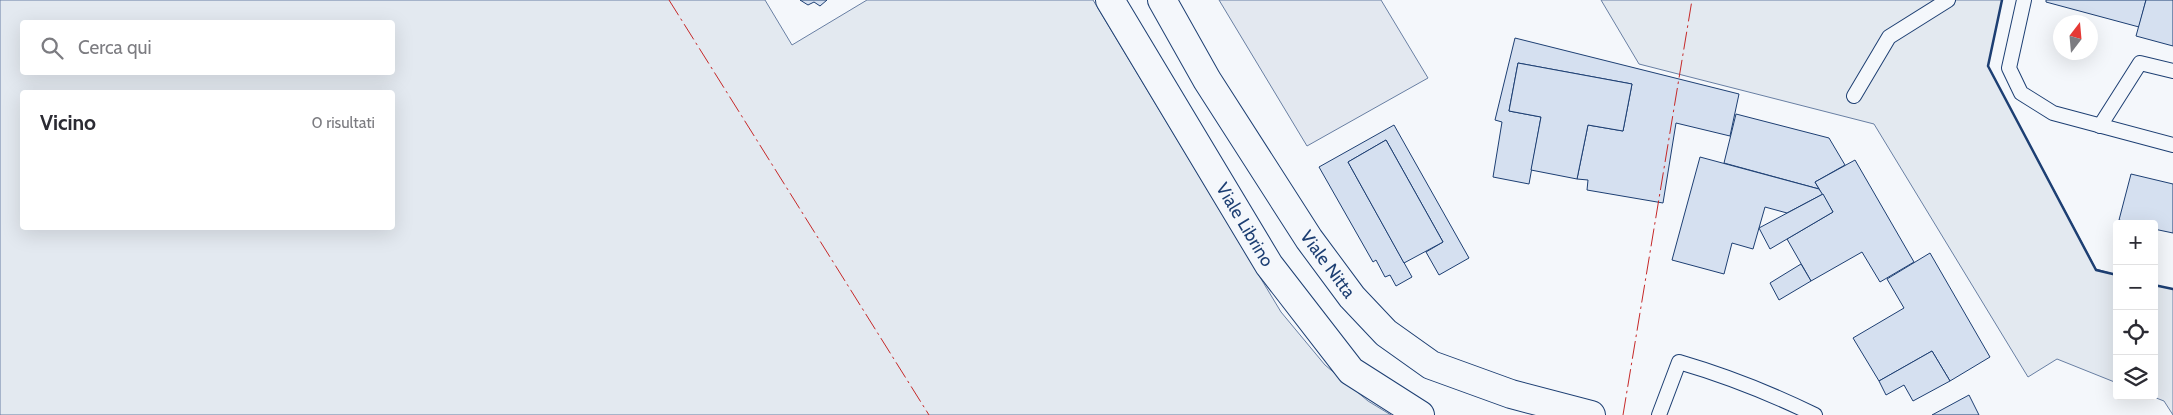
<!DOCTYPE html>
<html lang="it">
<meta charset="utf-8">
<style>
body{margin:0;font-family:Cabin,sans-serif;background:#f2f2f3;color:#2b2b33}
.controls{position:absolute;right:15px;bottom:15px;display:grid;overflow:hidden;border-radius:5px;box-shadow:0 5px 20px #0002}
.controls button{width:45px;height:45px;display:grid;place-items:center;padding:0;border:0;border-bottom:1px solid #e1e1e2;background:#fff;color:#2b2b33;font:25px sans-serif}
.compass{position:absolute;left:2053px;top:15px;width:45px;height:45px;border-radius:50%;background:#fff;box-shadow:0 5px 20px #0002;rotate:16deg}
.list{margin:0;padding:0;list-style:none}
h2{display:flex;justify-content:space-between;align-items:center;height:65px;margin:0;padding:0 20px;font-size:21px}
h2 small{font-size:16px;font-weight:400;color:#7c7c81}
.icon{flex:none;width:28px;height:28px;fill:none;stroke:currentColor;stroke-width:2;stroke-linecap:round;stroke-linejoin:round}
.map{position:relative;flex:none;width:2173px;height:415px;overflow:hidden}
.search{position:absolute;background:#fff;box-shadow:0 5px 20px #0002;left:20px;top:20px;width:375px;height:55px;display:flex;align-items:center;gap:12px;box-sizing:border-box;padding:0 18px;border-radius:5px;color:#7c7c81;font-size:19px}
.panel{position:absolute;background:#fff;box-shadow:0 5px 20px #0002;left:20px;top:90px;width:375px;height:140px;border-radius:5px}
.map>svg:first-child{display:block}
</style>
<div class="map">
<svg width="2173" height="415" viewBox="0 0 2173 415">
<rect width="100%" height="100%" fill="#f4f7fb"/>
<g fill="#e3e9f0" stroke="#687fa3" fill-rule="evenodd">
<path d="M0,0H765L792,45L867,0H1093L1281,312L1325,365L1368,401L1391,415H0ZM22,22H392V72H22ZM22,92H392V228H22Z"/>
<polygon points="1601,0 2002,0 1988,66 2096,269 2117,275 2117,383 2057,359 2028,377 1874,124 1639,64"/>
<polygon points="2154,285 2173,289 2173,415 2164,401 2151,396 2154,396"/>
</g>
<polygon fill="#e3e8f0" stroke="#687fa3" points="1219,0 1381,0 1428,78 1307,146"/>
<g fill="#d5e0f0" stroke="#1d3f73">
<polygon points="800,0 827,0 820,6 814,2 808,5"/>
<polygon points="2046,0 2146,0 2139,27 2046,2"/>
<polygon points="2146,0 2173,0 2173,46 2136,36"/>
<polygon points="1515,38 1739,94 1730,136 1676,123 1663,203 1587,190 1588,180 1577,179 1588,125 1623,131 1632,84 1518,63 1509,111 1541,117 1529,184 1493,177 1502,122 1495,120"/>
<polygon points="1518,63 1632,84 1623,131 1588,125 1577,179 1531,170 1541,117 1509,111"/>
<polygon points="1736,114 1829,138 1845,165 1815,182 1819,189 1724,163"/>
<polygon points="1394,125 1469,258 1439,275 1426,252 1443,242 1386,140 1348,162 1412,277 1396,286 1390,275 1385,277 1376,260 1373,262 1319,167"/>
<polygon points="1386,140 1443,242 1404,263 1348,162"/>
<polygon points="1700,157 1819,189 1823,194 1787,213 1765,207 1753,249 1732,243 1724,274 1672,260"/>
<polygon points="1855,160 1914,262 1880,282 1862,252 1811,281 1787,239 1833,212 1815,182"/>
<polygon points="2131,174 2173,184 2173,233 2154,229 2154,224 2135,224 2119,220"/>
<polygon points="1823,194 1833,212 1770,249 1759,228"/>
<polygon points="1930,253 1990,357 1950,381 1932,351 1879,381 1853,338 1904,308 1887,279"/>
<polygon points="1801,264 1811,281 1779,300 1770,283"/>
<polygon points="1932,351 1950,381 1913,401 1904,385 1886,395 1879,381"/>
<polygon points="1969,395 1979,415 1932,415"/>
</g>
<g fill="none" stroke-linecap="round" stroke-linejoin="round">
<defs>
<g id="service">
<polyline points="2024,0 2009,68 2021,93 2053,113 2173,145"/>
<polyline points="1854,96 1889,37 1948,0"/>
<polyline points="2100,126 2140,63 2173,71"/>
<path d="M1659,415L1679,362C1727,376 1770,393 1815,415"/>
</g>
<g id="secondary">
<path id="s1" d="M1110,0L1269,265L1351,371L1420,415"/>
<path id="s2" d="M1162,0L1207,80L1309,239L1352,297L1386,333L1431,365L1511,394L1591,415"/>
</g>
</defs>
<use href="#service" stroke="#1d3f73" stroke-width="16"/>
<use href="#secondary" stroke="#1d3f73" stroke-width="30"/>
<use href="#service" stroke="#f4f7fb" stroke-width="14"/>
<use href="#secondary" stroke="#f4f7fb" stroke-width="28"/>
<g stroke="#1d3f73" stroke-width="2.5">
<polyline points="2002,0 1988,66 2096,270 2117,275"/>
<polyline points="2154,285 2173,289"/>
</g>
<g stroke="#c62828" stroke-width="1" stroke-dasharray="18 4 2.5 4" stroke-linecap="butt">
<polyline points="669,0 929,415"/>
<polyline points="1623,415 1692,0"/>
</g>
</g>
<g text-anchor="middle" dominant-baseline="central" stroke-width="4" stroke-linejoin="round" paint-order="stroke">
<g font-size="18" fill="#1d3f73" stroke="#f4f7fb">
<text stroke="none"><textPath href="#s1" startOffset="262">Viale Librino</textPath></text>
<text stroke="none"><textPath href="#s2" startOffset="312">Viale Nitta</textPath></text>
</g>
</g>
</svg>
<div class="controls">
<button>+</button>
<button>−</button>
<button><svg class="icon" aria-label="locate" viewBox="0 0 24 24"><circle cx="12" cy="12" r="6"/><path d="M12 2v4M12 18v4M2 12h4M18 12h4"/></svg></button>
<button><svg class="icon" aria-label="layers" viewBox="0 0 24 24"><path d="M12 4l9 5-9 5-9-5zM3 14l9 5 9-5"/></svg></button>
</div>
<svg class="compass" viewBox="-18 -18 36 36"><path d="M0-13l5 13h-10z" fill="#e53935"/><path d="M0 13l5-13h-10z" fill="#7c7c81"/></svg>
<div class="search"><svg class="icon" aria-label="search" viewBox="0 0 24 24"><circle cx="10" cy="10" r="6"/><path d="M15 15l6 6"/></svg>Cerca qui</div>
<section class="panel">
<h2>Vicino<small>0 risultati</small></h2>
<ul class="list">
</ul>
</section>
</div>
